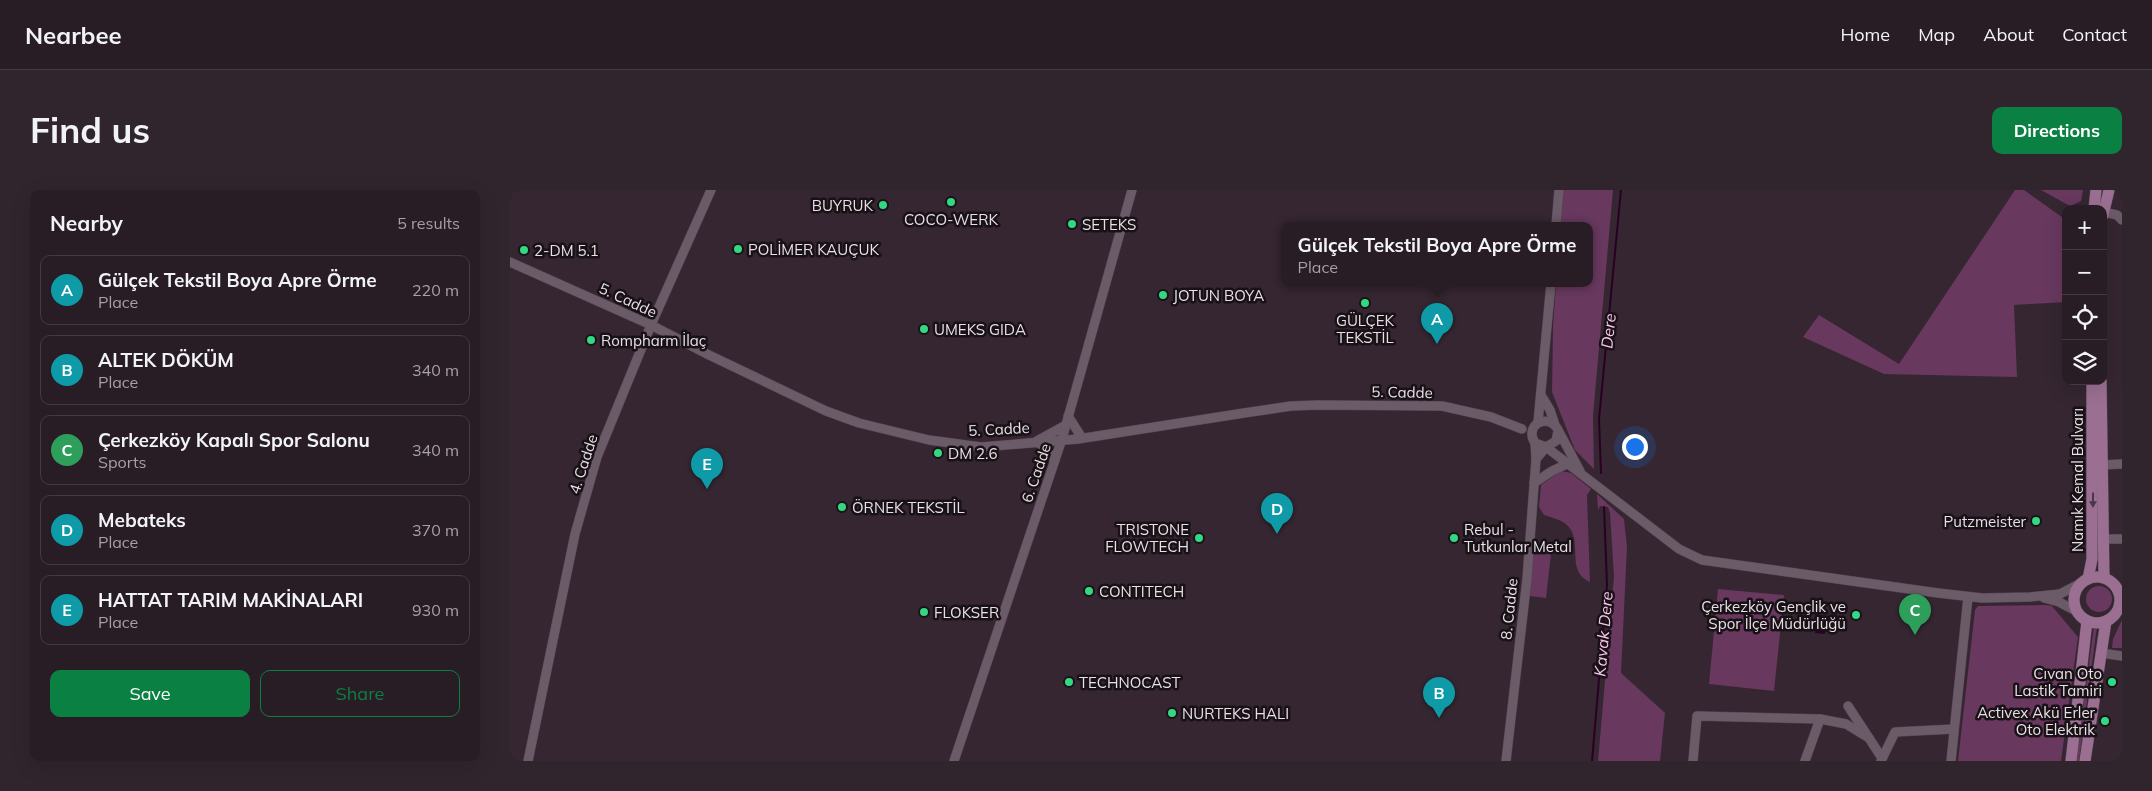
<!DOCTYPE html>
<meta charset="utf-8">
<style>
body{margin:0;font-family:Mulish,sans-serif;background:#30252d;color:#f1f3f6}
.controls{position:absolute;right:15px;top:15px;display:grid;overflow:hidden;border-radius:10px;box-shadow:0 5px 20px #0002}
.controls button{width:45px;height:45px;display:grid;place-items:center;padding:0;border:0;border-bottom:1px solid #443a42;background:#281c25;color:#f1f3f6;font:25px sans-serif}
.you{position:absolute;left:1124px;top:256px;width:18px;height:18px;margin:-12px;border:4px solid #fff;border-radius:50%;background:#1a73e8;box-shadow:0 0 0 8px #1a73e833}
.badge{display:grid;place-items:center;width:32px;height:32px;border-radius:50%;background:#0b8043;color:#fff;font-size:16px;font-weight:700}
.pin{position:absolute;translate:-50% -41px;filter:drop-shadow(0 1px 2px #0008)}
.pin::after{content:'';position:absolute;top:26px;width:18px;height:15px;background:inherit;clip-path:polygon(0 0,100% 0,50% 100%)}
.popup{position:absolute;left:771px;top:32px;width:312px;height:65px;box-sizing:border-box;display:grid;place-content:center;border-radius:10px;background:#281c25;filter:drop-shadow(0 1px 4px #0005);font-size:16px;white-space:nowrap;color:#a5a1a7}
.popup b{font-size:19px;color:#f1f3f6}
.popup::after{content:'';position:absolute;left:50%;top:100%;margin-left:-10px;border:10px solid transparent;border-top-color:#281c25}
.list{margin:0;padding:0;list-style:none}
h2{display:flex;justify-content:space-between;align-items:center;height:65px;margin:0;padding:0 20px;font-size:21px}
h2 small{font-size:16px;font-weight:400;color:#a5a1a7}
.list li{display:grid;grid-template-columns:32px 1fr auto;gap:15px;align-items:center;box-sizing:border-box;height:70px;margin:0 10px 10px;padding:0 10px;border:1px solid #443a42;border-radius:10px}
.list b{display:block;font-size:19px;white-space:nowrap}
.list p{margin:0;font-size:16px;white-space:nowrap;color:#a5a1a7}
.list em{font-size:16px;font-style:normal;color:#a5a1a7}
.actions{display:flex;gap:10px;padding:15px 20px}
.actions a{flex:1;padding:11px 0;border:1px solid #0b8043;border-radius:10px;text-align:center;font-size:18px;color:#0b8043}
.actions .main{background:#0b8043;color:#fff}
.icon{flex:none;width:28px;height:28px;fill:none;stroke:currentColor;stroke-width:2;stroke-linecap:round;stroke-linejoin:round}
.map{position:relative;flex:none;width:1612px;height:571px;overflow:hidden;border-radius:10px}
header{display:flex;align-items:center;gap:30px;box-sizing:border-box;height:70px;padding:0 25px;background:#281c25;border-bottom:1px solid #443a42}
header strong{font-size:24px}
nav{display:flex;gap:28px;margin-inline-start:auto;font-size:18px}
.intro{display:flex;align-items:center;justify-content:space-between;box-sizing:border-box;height:120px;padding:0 30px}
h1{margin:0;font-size:35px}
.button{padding:12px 22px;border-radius:10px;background:#0b8043;color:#fff;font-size:18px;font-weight:700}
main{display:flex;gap:30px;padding:0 30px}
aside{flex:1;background:#281c25;border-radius:10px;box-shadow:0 5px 20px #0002}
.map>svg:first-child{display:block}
</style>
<header>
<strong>Nearbee</strong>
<nav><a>Home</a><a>Map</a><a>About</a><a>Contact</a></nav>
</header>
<div class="intro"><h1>Find us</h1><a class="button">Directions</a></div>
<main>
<aside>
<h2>Nearby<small>5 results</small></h2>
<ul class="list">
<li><span class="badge" style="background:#0f9aa8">A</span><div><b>Gülçek Tekstil Boya Apre Örme</b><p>Place</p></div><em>220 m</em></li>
<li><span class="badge" style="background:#0f9aa8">B</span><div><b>ALTEK DÖKÜM</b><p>Place</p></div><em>340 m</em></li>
<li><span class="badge" style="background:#2e9e5b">C</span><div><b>Çerkezköy Kapalı Spor Salonu</b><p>Sports</p></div><em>340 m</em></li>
<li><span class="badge" style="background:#0f9aa8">D</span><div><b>Mebateks</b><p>Place</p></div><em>370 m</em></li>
<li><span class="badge" style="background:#0f9aa8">E</span><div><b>HATTAT TARIM MAKİNALARI</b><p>Place</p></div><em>930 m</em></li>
</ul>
<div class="actions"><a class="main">Save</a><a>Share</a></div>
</aside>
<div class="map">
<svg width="1612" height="571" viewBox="0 0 1612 571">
<rect width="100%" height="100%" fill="#352631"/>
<g fill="#68385e">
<polygon points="1053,0 1103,0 1083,226 1084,279 1065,260 1042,202 1043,137 1046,93 1080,93 1080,35 1050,35"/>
<polygon points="1505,0 1514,0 1556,30 1556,112 1504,115 1507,187 1374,184 1293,147 1309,125 1389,174"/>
<polygon points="1531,0 1573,0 1571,11 1560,16"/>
<path d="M1051,281L1061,283L1081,299L1077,305L1080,392C1053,380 1077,347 1053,332C1048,329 1040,327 1034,325L1029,317L1031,295Z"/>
<polygon points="1087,304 1114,329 1117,357 1111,483 1155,523 1150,571 1088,571 1104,387 1100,323 1098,317 1090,316 1088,320"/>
<polygon points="1032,353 1038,358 1041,364 1036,408 1019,406 1024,360"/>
<circle cx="1589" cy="409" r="13"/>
<polygon points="1208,399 1274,405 1264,501 1199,494"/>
<polygon points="1536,415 1542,416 1568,447 1551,571 1448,571 1465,420 1468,416"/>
<polygon points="1612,430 1612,458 1602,458 1603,449"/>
<polygon points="1584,436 1587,436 1569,571 1566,571"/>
</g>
<polygon fill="#290024" points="1306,425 1317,426 1315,444 1305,443"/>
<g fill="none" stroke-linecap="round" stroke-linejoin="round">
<g stroke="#290024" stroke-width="2">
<polyline points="1091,283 1089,229 1111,0"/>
<polyline points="1082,571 1097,395 1094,317"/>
</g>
<defs>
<g id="minor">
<polyline points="1594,22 1607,25 1612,30"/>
<polyline points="1046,35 1049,0"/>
<polyline points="0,72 141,135 199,165 316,221 349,233 419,250 471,257 568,249 734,223 781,216 808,215 932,216 981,227 1012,239"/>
<polyline points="1031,205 1040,220 1045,235"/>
<polyline points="558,226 572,248"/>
<polyline points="1028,232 1041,93"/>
<path d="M1048,241L1046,251L1036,257L1025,253C1014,237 1035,222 1047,238L1070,281"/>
<polyline points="1025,253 1026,269 1036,257 1169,359 1192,370 1428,403 1472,408 1520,407 1550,404 1571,393"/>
<polyline points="545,270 527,251 556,235"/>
<polyline points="1592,275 1612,274"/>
<polyline points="1024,293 1042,281 1057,274"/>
<polyline points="1593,349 1612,349"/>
<polyline points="1534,408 1549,412 1566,421"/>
<polyline points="1591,463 1612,466"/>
<polyline points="1338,516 1372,568"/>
<polyline points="18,571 65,344 87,267 141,135 201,0"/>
<polyline points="444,571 552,249 622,0"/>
<polyline points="996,571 1017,389 1026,269"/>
<polyline points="1183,571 1187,526 1310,529"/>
<polyline points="1295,571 1310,529 1336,534 1359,548"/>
<polyline points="1371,571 1385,542 1444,539"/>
<polyline points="1441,571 1458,407"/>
</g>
<g id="major">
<polyline points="1584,19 1586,0"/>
<polyline points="1593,25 1599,0"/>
<polyline points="1591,191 1594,388"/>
<circle cx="1587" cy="410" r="23"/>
<polyline points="1578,389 1582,369 1582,191"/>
<polyline points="1561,571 1577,431"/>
<polyline points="1575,571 1596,431"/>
</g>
</defs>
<use href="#minor" stroke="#51444f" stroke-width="10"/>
<use href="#major" stroke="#51444f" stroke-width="12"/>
<use href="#minor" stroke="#6b5a67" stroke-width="9"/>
<use href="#major" stroke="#9b6f92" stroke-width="11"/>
</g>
<defs><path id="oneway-solid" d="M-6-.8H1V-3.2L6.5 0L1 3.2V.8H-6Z" transform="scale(1.25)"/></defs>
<use fill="#4c3748" href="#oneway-solid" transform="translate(1583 310) rotate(91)"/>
<g fill="#32d882" stroke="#181116" stroke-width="2">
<circle cx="441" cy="12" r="5"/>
<circle cx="373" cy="15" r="5"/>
<circle cx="562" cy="34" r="5"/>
<circle cx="228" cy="59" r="5"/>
<circle cx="14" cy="60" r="5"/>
<circle cx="653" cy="105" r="5"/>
<circle cx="855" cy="113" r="5"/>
<circle cx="414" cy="139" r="5"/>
<circle cx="81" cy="150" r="5"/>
<circle cx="428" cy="263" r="5"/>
<circle cx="332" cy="317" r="5"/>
<circle cx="1526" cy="331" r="5"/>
<circle cx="689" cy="348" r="5"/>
<circle cx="944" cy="348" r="5"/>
<circle cx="579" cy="401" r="5"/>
<circle cx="414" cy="422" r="5"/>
<circle cx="1346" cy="425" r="5"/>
<circle cx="559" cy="492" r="5"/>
<circle cx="1602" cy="492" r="5"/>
<circle cx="662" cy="523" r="5"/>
<circle cx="1595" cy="531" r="5"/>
</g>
<g text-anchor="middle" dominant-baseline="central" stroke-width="5" stroke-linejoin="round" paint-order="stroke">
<g font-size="15" fill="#e9dfe7" stroke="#181116" text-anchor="start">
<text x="363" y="15" text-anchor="end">BUYRUK</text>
<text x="441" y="29" text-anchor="middle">COCO-WERK</text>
<text x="572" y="34">SETEKS</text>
<text x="238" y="59">POLİMER KAUÇUK</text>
<text x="24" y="60">2-DM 5.1</text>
<text x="663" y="105">JOTUN BOYA</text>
<text x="855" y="130" text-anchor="middle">GÜLÇEK<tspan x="855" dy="17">TEKSTİL</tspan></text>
<text x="424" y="139">UMEKS GIDA</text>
<text x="91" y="150">Rompharm İlaç</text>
<text x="438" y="263">DM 2.6</text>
<text x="342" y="317">ÖRNEK TEKSTİL</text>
<text x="1516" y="331" text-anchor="end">Putzmeister</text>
<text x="679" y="339" text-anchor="end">TRISTONE<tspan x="679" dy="17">FLOWTECH</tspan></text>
<text x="954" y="339">Rebul -<tspan x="954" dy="17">Tutkunlar Metal</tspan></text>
<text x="589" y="401">CONTITECH</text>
<text x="1336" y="416" text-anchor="end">Çerkezköy Gençlik ve<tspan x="1336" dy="17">Spor İlçe Müdürlüğü</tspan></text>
<text x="424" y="422">FLOKSER</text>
<text x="1592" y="483" text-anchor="end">Cıvan Oto<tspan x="1592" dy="17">Lastik Tamiri</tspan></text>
<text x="569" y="492">TECHNOCAST</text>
<text x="1585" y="522" text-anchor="end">Activex Akü Erler<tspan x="1585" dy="17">Oto Elektrik</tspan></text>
<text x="672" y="523">NURTEKS HALI</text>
</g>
<g font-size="15" fill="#e9dfe7" stroke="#181116">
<text transform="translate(118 110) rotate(25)">5. Cadde</text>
<text transform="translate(892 202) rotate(1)">5. Cadde</text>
<text transform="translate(489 239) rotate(-3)">5. Cadde</text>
<text transform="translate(73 274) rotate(-72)">4. Cadde</text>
<text transform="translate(526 283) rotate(-71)">6. Cadde</text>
<text transform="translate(1567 290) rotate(-90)">Namık Kemal Bulvarı</text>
<text transform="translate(999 419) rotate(-84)">8. Cadde</text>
</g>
<g font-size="16" font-style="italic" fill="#fcc6f0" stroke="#181116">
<text transform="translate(1098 141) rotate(-84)">Dere</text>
<text transform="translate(1093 444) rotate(-85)">Kavak Dere</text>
</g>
</g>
</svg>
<div class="controls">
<button>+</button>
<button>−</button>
<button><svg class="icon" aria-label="locate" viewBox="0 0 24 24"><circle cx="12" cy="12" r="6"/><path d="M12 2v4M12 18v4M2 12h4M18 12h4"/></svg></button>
<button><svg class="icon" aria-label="layers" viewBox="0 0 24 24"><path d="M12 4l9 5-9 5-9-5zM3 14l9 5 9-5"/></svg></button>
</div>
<div class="you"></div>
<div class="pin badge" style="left:927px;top:154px;background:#0f9aa8">A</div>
<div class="popup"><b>Gülçek Tekstil Boya Apre Örme</b>Place</div>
<div class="pin badge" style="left:929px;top:528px;background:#0f9aa8">B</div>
<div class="pin badge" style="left:1405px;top:445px;background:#2e9e5b">C</div>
<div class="pin badge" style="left:767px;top:344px;background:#0f9aa8">D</div>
<div class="pin badge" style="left:197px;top:299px;background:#0f9aa8">E</div>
</div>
</main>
